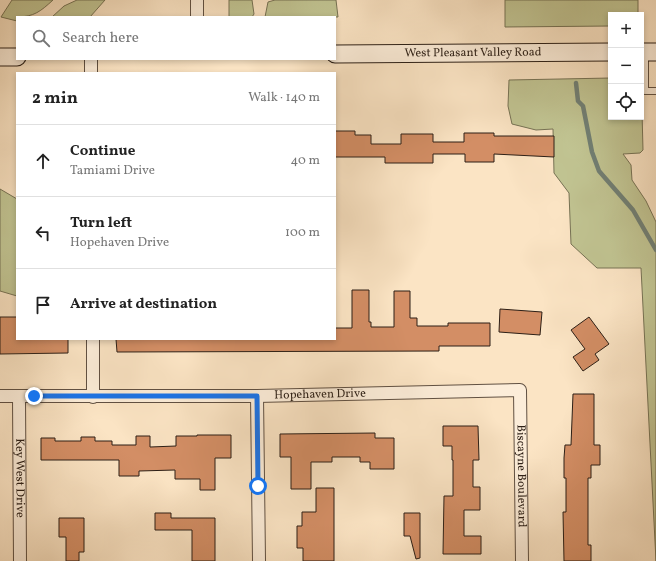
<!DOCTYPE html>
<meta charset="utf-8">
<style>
body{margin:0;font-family:Vollkorn,serif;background:#f2f2f2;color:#222}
.controls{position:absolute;right:12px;top:12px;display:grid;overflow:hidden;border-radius:0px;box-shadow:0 2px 6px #0003}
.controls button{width:36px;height:36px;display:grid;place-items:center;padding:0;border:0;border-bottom:1px solid #e0e0e0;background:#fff;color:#222;font:20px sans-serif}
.stop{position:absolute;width:12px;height:12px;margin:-9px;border:3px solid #1a73e8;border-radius:50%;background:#fff}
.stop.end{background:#1a73e8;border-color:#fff;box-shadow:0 1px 4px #0008}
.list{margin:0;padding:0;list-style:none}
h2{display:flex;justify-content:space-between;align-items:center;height:52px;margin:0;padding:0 16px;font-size:17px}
h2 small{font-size:13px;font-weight:400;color:#767676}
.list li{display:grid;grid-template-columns:26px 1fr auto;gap:12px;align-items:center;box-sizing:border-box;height:72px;padding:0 16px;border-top:1px solid #e0e0e0}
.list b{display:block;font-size:15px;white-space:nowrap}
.list p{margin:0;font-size:13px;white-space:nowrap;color:#767676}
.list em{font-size:13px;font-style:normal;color:#767676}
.icon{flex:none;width:22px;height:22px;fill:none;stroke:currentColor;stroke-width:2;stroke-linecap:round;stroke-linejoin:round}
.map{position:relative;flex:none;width:656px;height:561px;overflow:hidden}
.search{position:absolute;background:#fff;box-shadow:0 2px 6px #0003;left:16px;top:16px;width:320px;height:44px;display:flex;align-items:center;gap:10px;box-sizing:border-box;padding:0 14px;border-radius:0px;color:#767676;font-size:15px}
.panel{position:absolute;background:#fff;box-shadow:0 2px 6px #0003;left:16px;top:72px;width:320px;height:268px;border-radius:0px}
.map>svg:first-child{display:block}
</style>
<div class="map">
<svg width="656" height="561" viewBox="0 0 656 561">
<rect width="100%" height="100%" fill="#fbe4c4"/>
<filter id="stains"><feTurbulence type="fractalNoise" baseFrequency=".005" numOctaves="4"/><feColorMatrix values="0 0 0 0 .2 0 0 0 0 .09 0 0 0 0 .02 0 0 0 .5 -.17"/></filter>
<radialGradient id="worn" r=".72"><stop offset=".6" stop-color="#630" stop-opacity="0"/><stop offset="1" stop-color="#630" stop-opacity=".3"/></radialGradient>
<g fill="#c1c492" stroke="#767254">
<path d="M12,0H53C41,11 34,17 17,17V21L1,17Z"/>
<polygon points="77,0 105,0 90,17 52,17 64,6"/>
<polygon points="229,0 252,0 254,14 252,17 229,17"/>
<polygon points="275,0 336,0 338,17 265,17 268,2"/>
<polygon points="505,0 638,0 638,15 611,15 611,26 505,27"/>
<polygon points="611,78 611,117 641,117 642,112 643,150 640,153 623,154 631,165 632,180 646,201 656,222 656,561 641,268 597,268 571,244 569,193 554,173 553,129 536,130 512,124 508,106 509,80"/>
<polygon points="0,189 17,199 17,296 0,291"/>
</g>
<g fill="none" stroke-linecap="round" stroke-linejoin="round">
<polyline stroke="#717f74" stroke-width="4.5" points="576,83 578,101 583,106 592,152 599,171 633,210 656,250"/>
</g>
<g fill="#d38e65" stroke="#2c1f16">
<polygon points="335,131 355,131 355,135 371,135 371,144 401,144 401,134 433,134 433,142 464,142 464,133 494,133 494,136 554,136 554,157 494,154 494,162 465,162 465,154 433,154 433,163 385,163 385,157 335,157"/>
<polygon points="352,290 369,290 369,322 371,322 371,327 394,327 394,291 410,291 410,318 417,318 417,326 448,326 448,323 490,323 490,346 439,346 439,351 117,352 116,339 335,339 335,328 352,328"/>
<polygon points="500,309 542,312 540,335 499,332"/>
<polygon points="0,317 17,317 17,339 68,339 68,353 0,354"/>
<polygon points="589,317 609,344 595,354 599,360 583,371 573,357 585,349 571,330"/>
<polygon points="573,394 594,394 594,445 600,445 600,465 591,465 591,478 588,478 588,545 591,545 591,561 564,561 563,512 566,512 566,478 564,478 564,458 565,445 571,445"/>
<polygon points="443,426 478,426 479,460 473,460 473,487 480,487 480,510 464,510 464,536 481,536 481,554 443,554 444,496 453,496 453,460 452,460 452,446 443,446"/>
<polygon points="375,433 375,438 394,438 394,469 370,469 370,462 360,462 360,457 332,457 332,462 311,462 311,489 291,489 291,457 280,457 280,434"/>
<polygon points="197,435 231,435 231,458 215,458 215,490 200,490 200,479 175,479 175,470 139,471 139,476 119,476 119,460 41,460 41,438 55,438 55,441 81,441 81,437 95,437 95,441 112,441 112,445 136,445 136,436 150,436 150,447 176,446 176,436 197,436"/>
<polygon points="316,488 334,488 334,561 303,561 303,548 297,548 297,526 302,526 302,512 316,512"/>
<polygon points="155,513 171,513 171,518 215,518 215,561 192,561 192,530 155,530"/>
<polygon points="404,513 420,513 420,558 416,559 410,536 404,536"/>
<polygon points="59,518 84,518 84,552 79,552 79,561 66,561 66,537 59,537"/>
</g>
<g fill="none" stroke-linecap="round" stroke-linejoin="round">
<defs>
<polyline id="lane" points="645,54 645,91 656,91"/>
<g id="street">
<polyline points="197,0 197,17"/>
<polyline points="91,73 91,59"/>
<polyline points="93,339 93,397"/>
<path id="s1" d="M0,396H257L520,390L522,561"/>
<path id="s2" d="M19,396L20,561"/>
<polyline points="257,396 259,561"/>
</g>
<g id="secondary">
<polyline points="641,52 656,52"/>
<path id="s3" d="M335,54L611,52"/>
<polyline points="0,57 17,57"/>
</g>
</defs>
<use href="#lane" stroke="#605042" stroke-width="8"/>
<use href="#street" stroke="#605042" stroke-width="14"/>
<use href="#secondary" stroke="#2c1f16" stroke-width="19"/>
<use href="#lane" stroke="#fcedd9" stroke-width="6"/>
<use href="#street" stroke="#fcedd9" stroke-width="12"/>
<use href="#secondary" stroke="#fcedd9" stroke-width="17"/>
</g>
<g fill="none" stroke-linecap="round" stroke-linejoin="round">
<polyline stroke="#1a73e8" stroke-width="5" points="34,396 257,396 258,486"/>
</g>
<g text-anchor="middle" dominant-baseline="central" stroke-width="3.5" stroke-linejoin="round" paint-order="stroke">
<g font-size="12" fill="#2c1f16" stroke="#fcedd9">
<text stroke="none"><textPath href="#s3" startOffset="138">West Pleasant Valley Road</textPath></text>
<text stroke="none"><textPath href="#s1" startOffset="320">Hopehaven Drive</textPath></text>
<text stroke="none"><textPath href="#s1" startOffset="606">Biscayne Boulevard</textPath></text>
<text stroke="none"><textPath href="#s2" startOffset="82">Key West Drive</textPath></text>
</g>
</g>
<rect width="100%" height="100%" filter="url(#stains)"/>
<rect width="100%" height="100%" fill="url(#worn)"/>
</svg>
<div class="controls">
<button>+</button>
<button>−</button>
<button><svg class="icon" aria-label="locate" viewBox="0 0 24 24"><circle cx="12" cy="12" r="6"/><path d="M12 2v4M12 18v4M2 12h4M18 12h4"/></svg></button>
</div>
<div class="stop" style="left:258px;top:486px"></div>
<div class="stop end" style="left:34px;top:396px"></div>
<div class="search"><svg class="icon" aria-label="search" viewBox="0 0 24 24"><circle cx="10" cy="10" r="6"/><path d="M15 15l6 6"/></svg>Search here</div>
<section class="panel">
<h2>2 min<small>Walk · 140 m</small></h2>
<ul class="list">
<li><svg class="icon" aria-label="ahead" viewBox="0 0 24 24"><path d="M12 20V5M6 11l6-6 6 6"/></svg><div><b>Continue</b><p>Tamiami Drive</p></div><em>40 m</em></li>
<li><svg class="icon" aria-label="left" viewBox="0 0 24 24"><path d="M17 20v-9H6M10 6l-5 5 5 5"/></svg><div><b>Turn left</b><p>Hopehaven Drive</p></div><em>100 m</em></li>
<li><svg class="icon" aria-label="arrive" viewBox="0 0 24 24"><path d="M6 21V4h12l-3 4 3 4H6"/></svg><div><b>Arrive at destination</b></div></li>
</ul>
</section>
</div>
